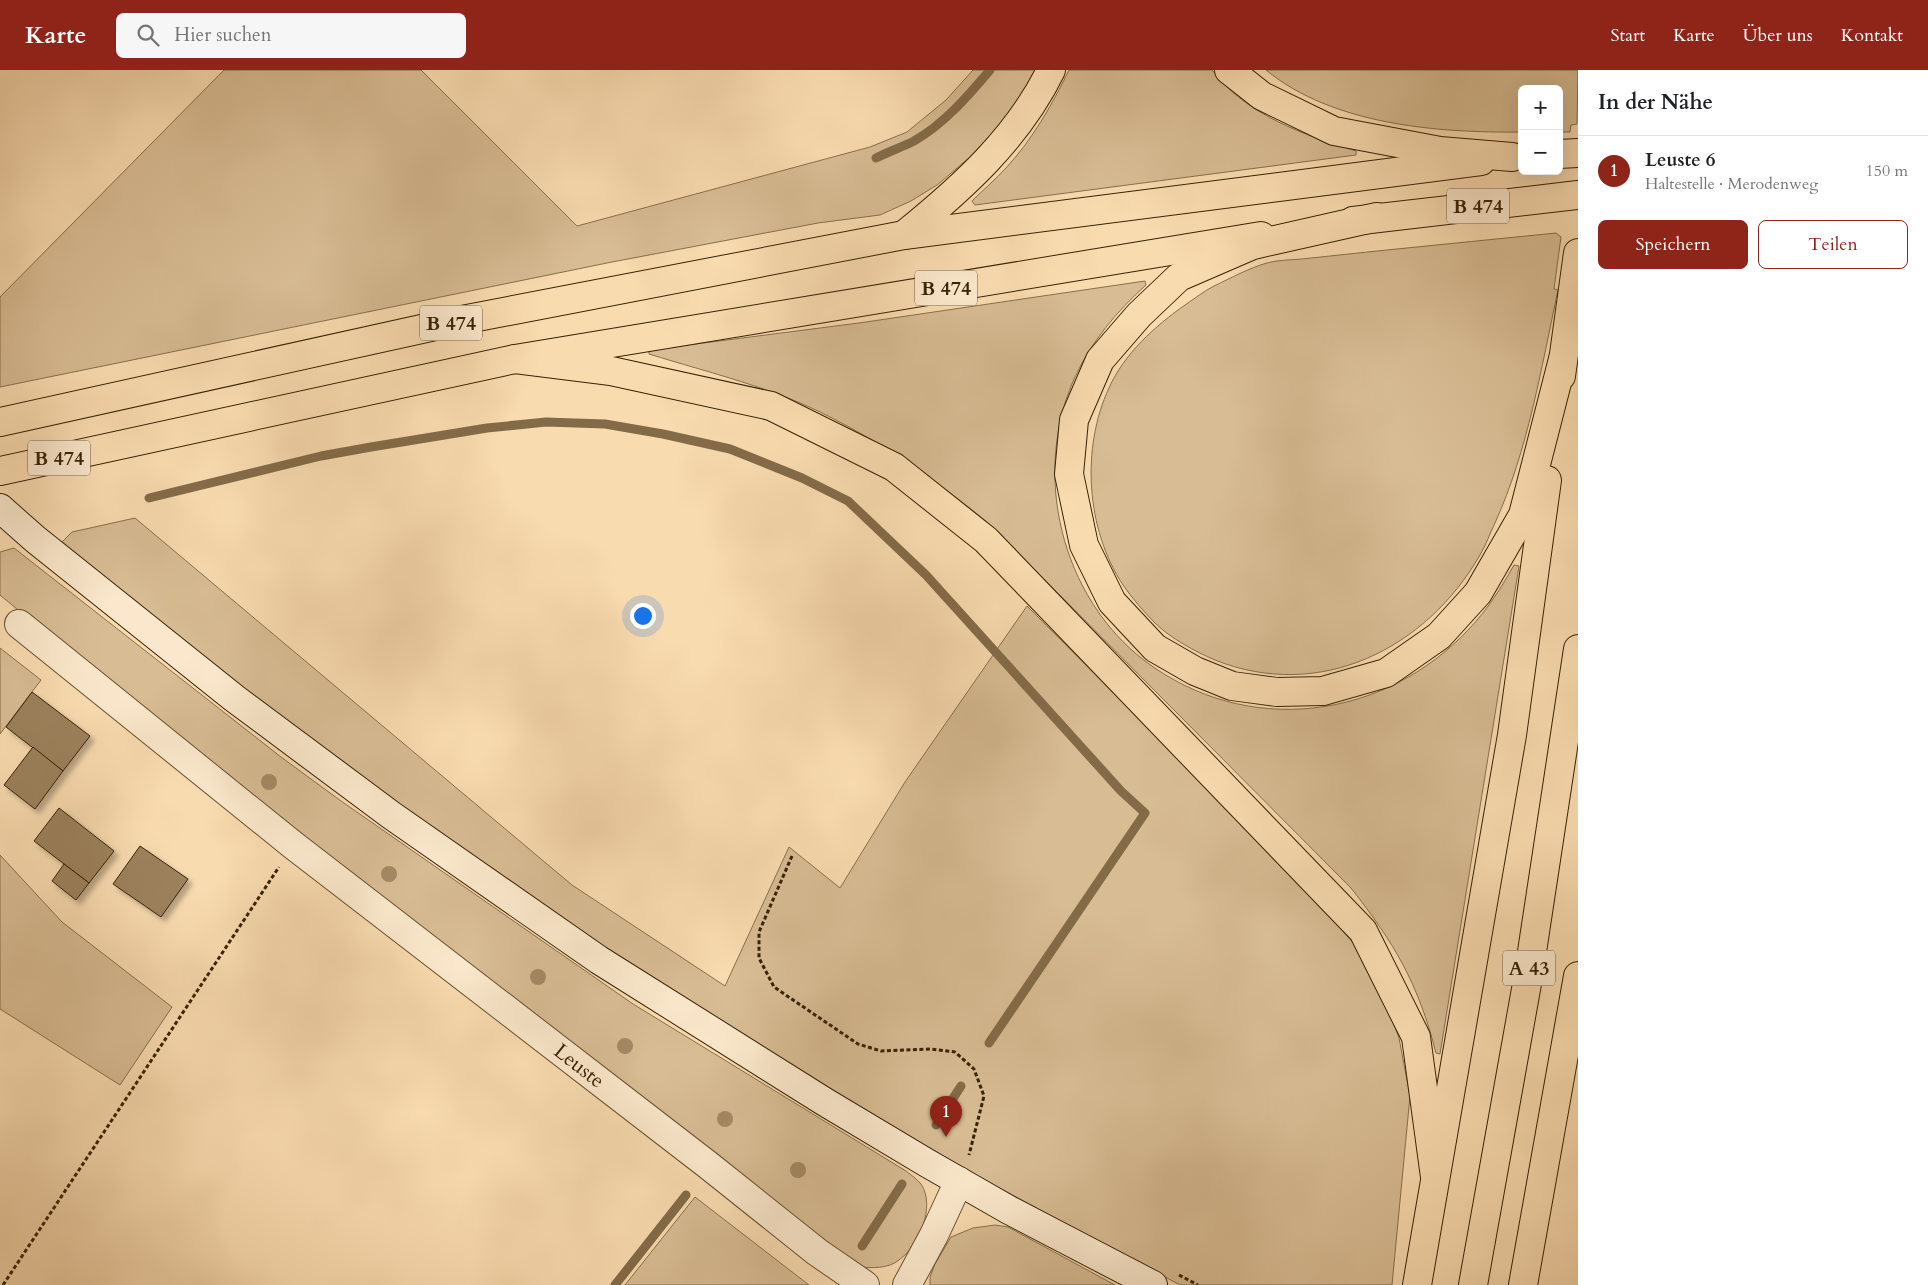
<!DOCTYPE html>
<html lang="de">
<meta charset="utf-8">
<style>
body{margin:0;font-family:Cardo,serif;background:#f6f6f6;color:#202124}
.controls{position:absolute;right:15px;top:15px;display:grid;overflow:hidden;border-radius:8px;box-shadow:0 5px 20px #0002}
.controls button{width:45px;height:45px;display:grid;place-items:center;padding:0;border:0;border-bottom:1px solid #e0e0e0;background:#fff;color:#202124;font:25px sans-serif}
.you{position:absolute;left:642px;top:545px;width:18px;height:18px;margin:-12px;border:4px solid #fff;border-radius:50%;background:#1a73e8;box-shadow:0 0 0 8px #1a73e833}
.badge{display:grid;place-items:center;width:32px;height:32px;border-radius:50%;background:#8f2418;color:#fff;font-size:16px;font-weight:700}
.pin{position:absolute;translate:-50% -41px;filter:drop-shadow(0 1px 2px #0008)}
.pin::after{content:'';position:absolute;top:26px;width:18px;height:15px;background:inherit;clip-path:polygon(0 0,100% 0,50% 100%)}
.list{margin:0;padding:0;list-style:none}
h2{display:flex;justify-content:space-between;align-items:center;height:65px;margin:0;padding:0 20px;font-size:21px}
h2 small{font-size:16px;font-weight:400;color:#757577}
.list li{display:grid;grid-template-columns:32px 1fr auto;gap:15px;align-items:center;box-sizing:border-box;height:70px;padding:0 20px;border-top:1px solid #e0e0e0}
.list b{display:block;font-size:19px;white-space:nowrap}
.list p{margin:0;font-size:16px;white-space:nowrap;color:#757577}
.list em{font-size:16px;font-style:normal;color:#757577}
.actions{display:flex;gap:10px;padding:15px 20px}
.actions a{flex:1;padding:11px 0;border:1px solid #8f2418;border-radius:8px;text-align:center;font-size:18px;color:#8f2418}
.actions .main{background:#8f2418;color:#fff}
.icon{flex:none;width:28px;height:28px;fill:none;stroke:currentColor;stroke-width:2;stroke-linecap:round;stroke-linejoin:round}
.map{position:relative;flex:none;width:1578px;height:1215px;overflow:hidden}
header{display:flex;align-items:center;gap:30px;box-sizing:border-box;height:70px;padding:0 25px;background:#8f2418;color:#fff}
header strong{font-size:24px}
nav{display:flex;gap:28px;margin-inline-start:auto;font-size:18px}
.search{width:350px;height:45px;background:#f6f6f6;display:flex;align-items:center;gap:12px;box-sizing:border-box;padding:0 18px;border-radius:8px;color:#757577;font-size:19px}
main{display:flex}
aside{flex:1;background:#fff}
.map>svg:first-child{display:block}
</style>
<header>
<strong>Karte</strong>
<div class="search"><svg class="icon" aria-label="search" viewBox="0 0 24 24"><circle cx="10" cy="10" r="6"/><path d="M15 15l6 6"/></svg>Hier suchen</div>
<nav><a>Start</a><a>Karte</a><a>Über uns</a><a>Kontakt</a></nav>
</header>
<main>
<div class="map">
<svg width="1578" height="1215" viewBox="0 0 1578 1215">
<defs>
<filter id="shadow"><feDropShadow dx="4.5" dy="4.5" stdDeviation="2.5" flood-color="#0004"/></filter>
</defs>
<rect width="100%" height="100%" fill="#f9dbb0"/>
<filter id="stains"><feTurbulence type="fractalNoise" baseFrequency=".004" numOctaves="4"/><feColorMatrix values="0 0 0 0 .2 0 0 0 0 .09 0 0 0 0 .02 0 0 0 .5 -.17"/></filter>
<radialGradient id="worn" r=".72"><stop offset=".6" stop-color="#630" stop-opacity="0"/><stop offset="1" stop-color="#630" stop-opacity=".3"/></radialGradient>
<g fill="#d8bc93" stroke="#886f4c">
<polygon points="224,0 421,0 577,156 870,77 907,62 946,30 973,0 1035,0 1016,35 1002,55 976,82 937,115 911,131 880,145 818,153 612,192 0,317 0,227"/>
<path d="M1069,0H1212C1246,45 1304,65 1356,81V85L975,135L972,131C983,120 995,110 1006,98C1032,70 1052,35 1069,0Z"/>
<path d="M1266,0H1578L1577,54L1571,55L1570,62H1559V19H1522V62C1438,63 1333,55 1266,0Z"/>
<path d="M1556,163L1561,167L1554,219L1558,220C1541,299 1528,380 1495,453C1490,463 1486,475 1480,485C1426,579 1320,632 1215,590C1196,582 1170,568 1155,553C1144,542 1132,528 1123,515C1086,459 1081,378 1109,318C1124,284 1155,256 1185,235C1194,229 1204,221 1214,216C1231,208 1249,198 1267,193C1277,190 1290,190 1302,189C1330,186 1358,183 1387,180C1443,174 1500,169 1556,163Z"/>
<path d="M1145,211L1146,215C1117,241 1091,272 1075,307C1031,403 1061,527 1145,591C1247,668 1384,650 1469,559C1488,539 1501,518 1514,495L1519,496L1440,984L1436,983C1418,913 1395,874 1351,818L987,452C938,412 889,377 832,348C775,318 710,303 649,284V280L859,253Z"/>
<polygon points="135,448 572,815 725,916 789,777 840,818 905,712 1027,536 1279,789 1355,875 1382,920 1399,968 1410,1026 1392,1215 1180,1215 979,1107 797,999 641,902 482,793 385,725 287,652 158,551 62,472 72,462"/>
<path d="M14,478L281,687L341,731L633,934L906,1101C911,1105 917,1109 921,1114C936,1136 919,1176 899,1190C888,1199 872,1198 858,1197L553,963L81,592L0,525V482Z"/>
<polygon points="0,578 41,610 0,664"/>
<polygon points="0,785 62,852 172,937 120,1015 0,939"/>
<polygon points="695,1127 809,1215 625,1215"/>
<polygon points="995,1155 1008,1157 1115,1215 930,1215 930,1207 935,1194 951,1167 973,1158"/>
</g>
<g fill="none" stroke-linecap="round" stroke-linejoin="round">
<g stroke="#846b48" stroke-width="9">
<path d="M876,88C888,82 902,77 914,71C944,54 968,26 990,0"/>
<polyline points="149,428 321,386 371,377 487,358 546,352 605,354 663,364 730,379 802,408 848,431 926,505 1121,721 1145,743 989,973"/>
<polyline points="936,1055 961,1016"/>
<polyline points="862,1176 902,1114"/>
<polyline points="615,1215 686,1125"/>
</g>
</g>
<g fill="#9c825d" stroke="#372204" filter="url(#shadow)">
<polygon points="32,622 90,666 63,701 6,657"/>
<polygon points="33,677 63,701 35,739 4,715"/>
<polygon points="59,738 114,781 89,813 34,771"/>
<polygon points="140,776 188,809 161,847 113,814"/>
<polygon points="64,794 89,813 76,830 52,811"/>
</g>
<g fill="none" stroke-linecap="round" stroke-linejoin="round">
<defs>
<g id="minor">
<polyline points="19,554 293,775 708,1095 817,1182 865,1215"/>
<polyline points="907,1215 934,1165 959,1111"/>
</g>
<polyline id="secondary" points="0,438 35,469 234,628 391,745 599,890 825,1032 927,1093 1009,1140 1153,1215"/>
<g id="trunk">
<polyline points="1559,84 1578,83"/>
<polyline points="1353,151 1578,125"/>
<polyline points="0,352 467,249 904,165 1481,91"/>
<polyline points="0,401 515,289 1261,166"/>
</g>
<g id="motorway">
<polyline points="1229,0 1262,26 1334,61 1440,81 1512,87"/>
<polyline points="1377,147 1253,175 1179,207 1139,245 1100,290 1074,350 1069,404 1084,475 1112,532 1155,578 1195,601 1232,616 1277,622 1323,621 1386,603 1439,566 1478,523 1523,445 1563,289"/>
<path d="M904,165C962,118 1018,68 1051,0"/>
<polyline points="515,289 611,301 771,336 894,397 986,470 1363,861 1416,967 1435,1107"/>
<polyline points="1561,306 1578,183"/>
<polyline points="1417,1215 1512,665 1547,410"/>
<polyline points="1473,1215 1528,908 1578,579"/>
<polyline points="1523,1215 1578,906"/>
</g>
</defs>
<use href="#minor" stroke="#68502f" stroke-width="30"/>
<use href="#secondary" stroke="#372204" stroke-width="30"/>
<use href="#trunk" stroke="#372204" stroke-width="30"/>
<use href="#motorway" stroke="#372204" stroke-width="30"/>
<g stroke="#372204" stroke-width="3" stroke-dasharray="4 2.5" stroke-linecap="butt">
<polyline points="792,786 759,862 759,888 774,917 858,974 881,981 931,979 955,982 974,999 984,1026 969,1085"/>
<polyline points="1179,1205 1198,1215"/>
<polyline points="3,1215 279,797"/>
</g>
<use href="#minor" stroke="#fbe8cc" stroke-width="28"/>
<use href="#secondary" stroke="#fbe8cc" stroke-width="28"/>
<use href="#trunk" stroke="#f9dbb0" stroke-width="28"/>
<use href="#motorway" stroke="#f9dbb0" stroke-width="28"/>
</g>
<g fill="#a48a65">
<circle cx="269" cy="712" r="8"/>
<circle cx="389" cy="804" r="8"/>
<circle cx="538" cy="907" r="8"/>
<circle cx="625" cy="976" r="8"/>
<circle cx="725" cy="1049" r="8"/>
<circle cx="798" cy="1100" r="8"/>
</g>
<g text-anchor="middle" dominant-baseline="central" stroke-width="4" stroke-linejoin="round" paint-order="stroke">
<g fill="#fbe8cc" stroke="#725d40" stroke-width="1">
<rect x="1447" y="118.5" width="62" height="35" rx="4"/>
<rect x="915" y="200.5" width="62" height="35" rx="4"/>
<rect x="420" y="235.5" width="62" height="35" rx="4"/>
<rect x="28" y="370.5" width="62" height="35" rx="4"/>
<rect x="1503" y="880.5" width="52" height="35" rx="4"/>
</g>
<g font-size="20" font-weight="bold" fill="#372204">
<text x="1478" y="136">B 474</text>
<text x="946" y="218">B 474</text>
<text x="451" y="253">B 474</text>
<text x="59" y="388">B 474</text>
<text x="1529" y="898">A 43</text>
</g>
<g font-size="21" fill="#372204" stroke="#fbe8cc">
<text transform="translate(579 996) rotate(38)">Leuste</text>
</g>
</g>
<rect width="100%" height="100%" filter="url(#stains)"/>
<rect width="100%" height="100%" fill="url(#worn)"/>
</svg>
<div class="controls">
<button>+</button>
<button>−</button>
</div>
<div class="you"></div>
<div class="pin badge" style="left:946px;top:1067px">1</div>
</div>
<aside>
<h2>In der Nähe<small></small></h2>
<ul class="list">
<li><span class="badge">1</span><div><b>Leuste 6</b><p>Haltestelle · Merodenweg</p></div><em>150 m</em></li>
</ul>
<div class="actions"><a class="main">Speichern</a><a>Teilen</a></div>
</aside>
</main>
